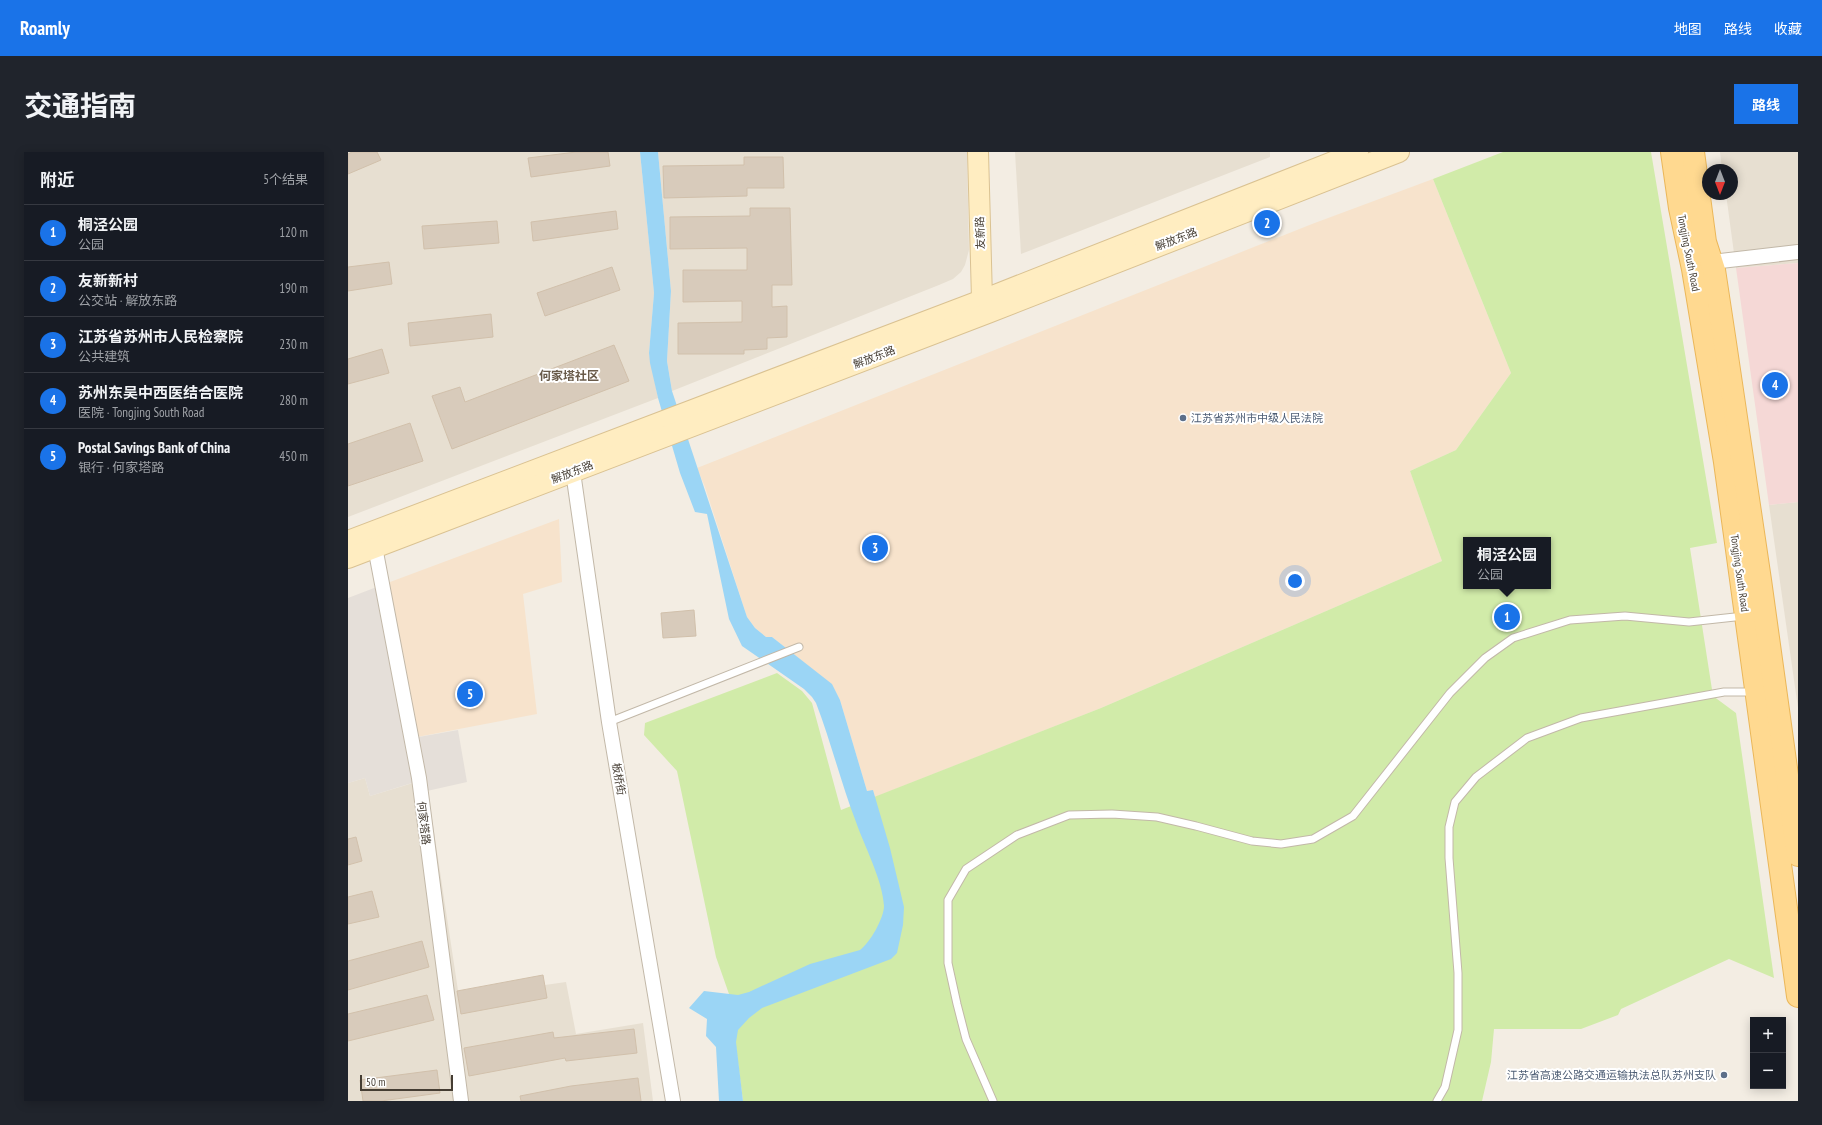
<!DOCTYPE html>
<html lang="zh">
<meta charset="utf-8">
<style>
body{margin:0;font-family:"PT Sans Narrow","Noto Sans SC",sans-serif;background:#20242c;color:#f1f3f6}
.controls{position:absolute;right:12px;bottom:12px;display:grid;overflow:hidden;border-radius:0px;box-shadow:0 2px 10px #0003}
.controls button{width:36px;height:36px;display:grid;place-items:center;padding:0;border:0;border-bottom:1px solid #363941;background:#171b24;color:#f1f3f6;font:20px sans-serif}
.compass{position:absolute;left:1354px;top:12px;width:36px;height:36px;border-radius:50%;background:#171b24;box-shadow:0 2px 10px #0003;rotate:180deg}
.scale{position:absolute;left:12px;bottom:10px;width:93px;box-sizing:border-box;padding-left:4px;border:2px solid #453d33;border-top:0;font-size:11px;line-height:14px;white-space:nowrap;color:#453d33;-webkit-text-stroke:3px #fff;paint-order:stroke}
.you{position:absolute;left:947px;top:429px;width:14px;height:14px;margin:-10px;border:3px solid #fff;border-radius:50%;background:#1a73e8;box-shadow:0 0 0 6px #1a73e833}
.badge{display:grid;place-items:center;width:26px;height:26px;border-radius:50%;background:#1a73e8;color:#fff;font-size:13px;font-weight:700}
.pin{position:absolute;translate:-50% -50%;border:2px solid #fff;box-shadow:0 1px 4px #0006}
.popup{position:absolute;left:1115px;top:385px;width:88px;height:52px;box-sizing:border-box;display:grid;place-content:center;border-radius:0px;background:#171b24;filter:drop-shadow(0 1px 3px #0005);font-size:13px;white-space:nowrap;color:#9ea1a6}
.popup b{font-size:15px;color:#f1f3f6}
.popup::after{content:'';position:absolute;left:50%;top:100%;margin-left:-8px;border:8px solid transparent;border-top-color:#171b24}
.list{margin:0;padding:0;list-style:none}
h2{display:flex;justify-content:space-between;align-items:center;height:52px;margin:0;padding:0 16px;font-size:17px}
h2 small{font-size:13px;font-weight:400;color:#9ea1a6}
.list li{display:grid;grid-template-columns:26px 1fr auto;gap:12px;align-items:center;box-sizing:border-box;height:56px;padding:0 16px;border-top:1px solid #363941}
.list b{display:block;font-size:15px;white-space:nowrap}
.list p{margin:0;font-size:13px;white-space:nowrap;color:#9ea1a6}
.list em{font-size:13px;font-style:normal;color:#9ea1a6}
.map{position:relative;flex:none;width:1450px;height:949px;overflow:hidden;border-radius:0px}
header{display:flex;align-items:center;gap:24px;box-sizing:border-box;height:56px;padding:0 20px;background:#1a73e8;color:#fff}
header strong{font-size:19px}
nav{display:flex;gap:22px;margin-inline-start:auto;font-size:14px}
.intro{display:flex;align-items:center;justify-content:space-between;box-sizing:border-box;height:96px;padding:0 24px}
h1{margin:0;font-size:28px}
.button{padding:10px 18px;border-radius:0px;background:#1a73e8;color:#fff;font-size:14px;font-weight:700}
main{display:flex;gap:24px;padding:0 24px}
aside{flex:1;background:#171b24;border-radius:0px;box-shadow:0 2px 10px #0003}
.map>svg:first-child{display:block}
</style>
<header>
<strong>Roamly</strong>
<nav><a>地图</a><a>路线</a><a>收藏</a></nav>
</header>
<div class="intro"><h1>交通指南</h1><a class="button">路线</a></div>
<main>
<aside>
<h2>附近<small>5个结果</small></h2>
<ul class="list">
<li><span class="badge">1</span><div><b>桐泾公园</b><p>公园</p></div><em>120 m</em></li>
<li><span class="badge">2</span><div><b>友新新村</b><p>公交站 · 解放东路</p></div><em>190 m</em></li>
<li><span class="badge">3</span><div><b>江苏省苏州市人民检察院</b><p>公共建筑</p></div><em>230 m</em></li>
<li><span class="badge">4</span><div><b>苏州东吴中西医结合医院</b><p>医院 · Tongjing South Road</p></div><em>280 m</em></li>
<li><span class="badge">5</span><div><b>Postal Savings Bank of China</b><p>银行 · 何家塔路</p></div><em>450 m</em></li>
</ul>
</aside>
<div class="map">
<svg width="1450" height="949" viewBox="0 0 1450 949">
<rect width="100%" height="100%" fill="#f3ede3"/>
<g fill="#e7dfd1">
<polygon points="0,0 292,0 306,141 301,201 310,246 0,365"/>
<polygon points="310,0 619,0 621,98 617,113 613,120 605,127 591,133 324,239 319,209 323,139"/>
<polygon points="667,0 922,0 922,5 673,102"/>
<polygon points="1372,0 1450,0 1450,111 1388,116 1378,42 1384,42 1384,18 1374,18"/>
<polygon points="1450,350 1450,556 1421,353"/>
<polygon points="17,626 22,644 78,627 111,845 218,830 228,882 295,871 305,949 0,949 0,631"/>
</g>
<g fill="#f7e3cc">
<polygon points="1085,27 1163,221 1108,298 1062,319 1094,409 753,556 527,645 525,639 519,639 492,548 484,533 424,485 418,485 407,476 399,465 357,335 349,316 964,72"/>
<polygon points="211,367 214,430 175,442 189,562 64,586 34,433"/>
</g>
<polygon fill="#e5dfd9" points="34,433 65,586 110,578 119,630 79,639 77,627 22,644 17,626 0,631 0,446"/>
<polygon fill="#f5d8d6" points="1450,111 1450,350 1421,353 1388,116"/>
<path fill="#d1eba9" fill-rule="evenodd" d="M1155,0H1303L1369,391L1342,396L1365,544L1388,561L1426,826L1381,807L1273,857L1270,863L1233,877H1146L1143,910L1134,949H395L381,842L368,805L329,619L296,583L297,571L429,521L454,539L464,551L493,658L753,556L1094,409L1062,319L1108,298L1163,221L1085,27ZM1118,388H1200V434H1118Z"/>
<path fill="#9bd5f5" d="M292,0H310L323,139L319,209L324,239L399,465L407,476L418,485H424L484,532L492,548L519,639L525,638L542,696L556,755L555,773L549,801L543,807L414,856L401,866L390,878L388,890L395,949H371L368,895L358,884L359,867L341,856L356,839L390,843L401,840L462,812L512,798C522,791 536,766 536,754C535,729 516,693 508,670C493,631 483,590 468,551L464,545L456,537L394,494L381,467L359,362L347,360L332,321L310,246L302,211L301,201L306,141Z"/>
<g fill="#d8cbbb" stroke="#d1c0ab">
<polygon points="4,0 29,0 33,8 0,22 0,2"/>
<polygon points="228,0 260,0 262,14 183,25 180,6"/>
<polygon points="396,5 435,5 436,36 399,36 399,44 316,46 315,14 396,13"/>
<polygon points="402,56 442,56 444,133 424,133 424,155 439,154 439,185 419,186 419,197 396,198 396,202 330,202 330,171 394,170 394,149 335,150 335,118 399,118 399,96 322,97 322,65 402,64"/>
<polygon points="268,59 270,77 185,89 183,70"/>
<polygon points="149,69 151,91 76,97 74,74"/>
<polygon points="41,110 44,132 0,139 0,115"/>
<polygon points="264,115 272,138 197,164 189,141"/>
<polygon points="143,162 145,185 62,194 60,171"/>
<polygon points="266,193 281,229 104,297 84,244 112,235 117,250"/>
<polygon points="34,197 41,221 0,232 0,207"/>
<polygon points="62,271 75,309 0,334 0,292"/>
<polygon points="346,458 348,484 315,486 313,461"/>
<polygon points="8,685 14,709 0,713 0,687"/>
<polygon points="24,739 31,765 0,772 0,745"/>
<polygon points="74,789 81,815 0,838 0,809"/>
<polygon points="195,823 199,846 113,862 109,839"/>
<polygon points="79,843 86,868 0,889 0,862"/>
<polygon points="286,877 289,901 218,909 217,906 121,924 116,896 205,880 206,886"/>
<polygon points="89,918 92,941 33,949 15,949 12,928"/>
<polygon points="290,926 293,949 173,949 172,944 223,934"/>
</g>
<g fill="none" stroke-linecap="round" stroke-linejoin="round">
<defs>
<g id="service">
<polyline points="261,570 451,495"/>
<polyline points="645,949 618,887 609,852 600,811 600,748 618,717 669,683 721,663 764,662 809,665 848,674 904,689 933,692 965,687 1005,664 1102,541 1137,506 1165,486 1222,468 1277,464 1341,470 1396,464"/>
<polyline points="1089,949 1097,935 1110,878 1110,821 1101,706 1101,675 1107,650 1128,625 1179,586 1233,566 1376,540 1406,540"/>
</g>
<g id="minor">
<polyline points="1364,110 1450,100"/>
<polyline points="222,312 225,320 261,570 325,949"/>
<polyline points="27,395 71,626 113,949"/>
</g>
<g id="secondary">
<polyline points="630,0 634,147 639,159"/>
<polyline points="0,389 647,143 1010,0"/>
<polyline points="0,406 640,161 1051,0"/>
</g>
<g id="primary">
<polyline points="1324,0 1332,56 1345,117 1377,310 1450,844"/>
<polyline points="1345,0 1357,90 1366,118 1377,191 1412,428 1450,703"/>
</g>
</defs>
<use href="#service" stroke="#c2b8a8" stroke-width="9"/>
<use href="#minor" stroke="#c2b8a8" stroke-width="16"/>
<use href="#secondary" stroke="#dac292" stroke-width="22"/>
<use href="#primary" stroke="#ebb759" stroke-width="24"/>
<use href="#service" stroke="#fff" stroke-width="7"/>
<use href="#minor" stroke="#fff" stroke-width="14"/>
<use href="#secondary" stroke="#ffedc1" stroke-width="20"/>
<use href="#primary" stroke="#ffd990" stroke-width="22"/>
</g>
<g fill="#5c6f8a" stroke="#fff" stroke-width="1.5">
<circle cx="835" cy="266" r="4"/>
<circle cx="1376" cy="923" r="4"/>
</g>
<g text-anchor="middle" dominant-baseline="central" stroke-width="4" stroke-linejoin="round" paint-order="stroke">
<g font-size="11" fill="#453d33" stroke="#fff">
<text transform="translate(632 81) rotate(-92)">友新路</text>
<text transform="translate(828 87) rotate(-21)">解放东路</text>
<text transform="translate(1341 101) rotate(79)">Tongjing South Road</text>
<text transform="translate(526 205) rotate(-21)">解放东路</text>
<text transform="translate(224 320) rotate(-21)">解放东路</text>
<text transform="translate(1392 421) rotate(82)">Tongjing South Road</text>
<text transform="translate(271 627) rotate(80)">板桥街</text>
<text transform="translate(76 671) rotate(83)">何家塔路</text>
</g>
<g font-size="11" fill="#4e5e75" stroke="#fff" text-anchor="start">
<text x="843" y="266">江苏省苏州市中级人民法院</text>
<text x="1368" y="923" text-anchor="end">江苏省高速公路交通运输执法总队苏州支队</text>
</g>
<g font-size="12" font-weight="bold" fill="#695b4a" stroke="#fff">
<text x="221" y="223">何家塔社区</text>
</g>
</g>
</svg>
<div class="controls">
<button>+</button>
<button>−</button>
</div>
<svg class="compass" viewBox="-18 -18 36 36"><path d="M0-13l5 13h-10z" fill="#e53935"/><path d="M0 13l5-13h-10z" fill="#9ea1a6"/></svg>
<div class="scale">50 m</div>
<div class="you"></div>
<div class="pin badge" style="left:1159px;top:465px">1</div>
<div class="popup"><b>桐泾公园</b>公园</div>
<div class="pin badge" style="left:919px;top:71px">2</div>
<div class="pin badge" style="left:527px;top:396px">3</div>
<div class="pin badge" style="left:1427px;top:233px">4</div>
<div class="pin badge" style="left:122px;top:542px">5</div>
</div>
</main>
